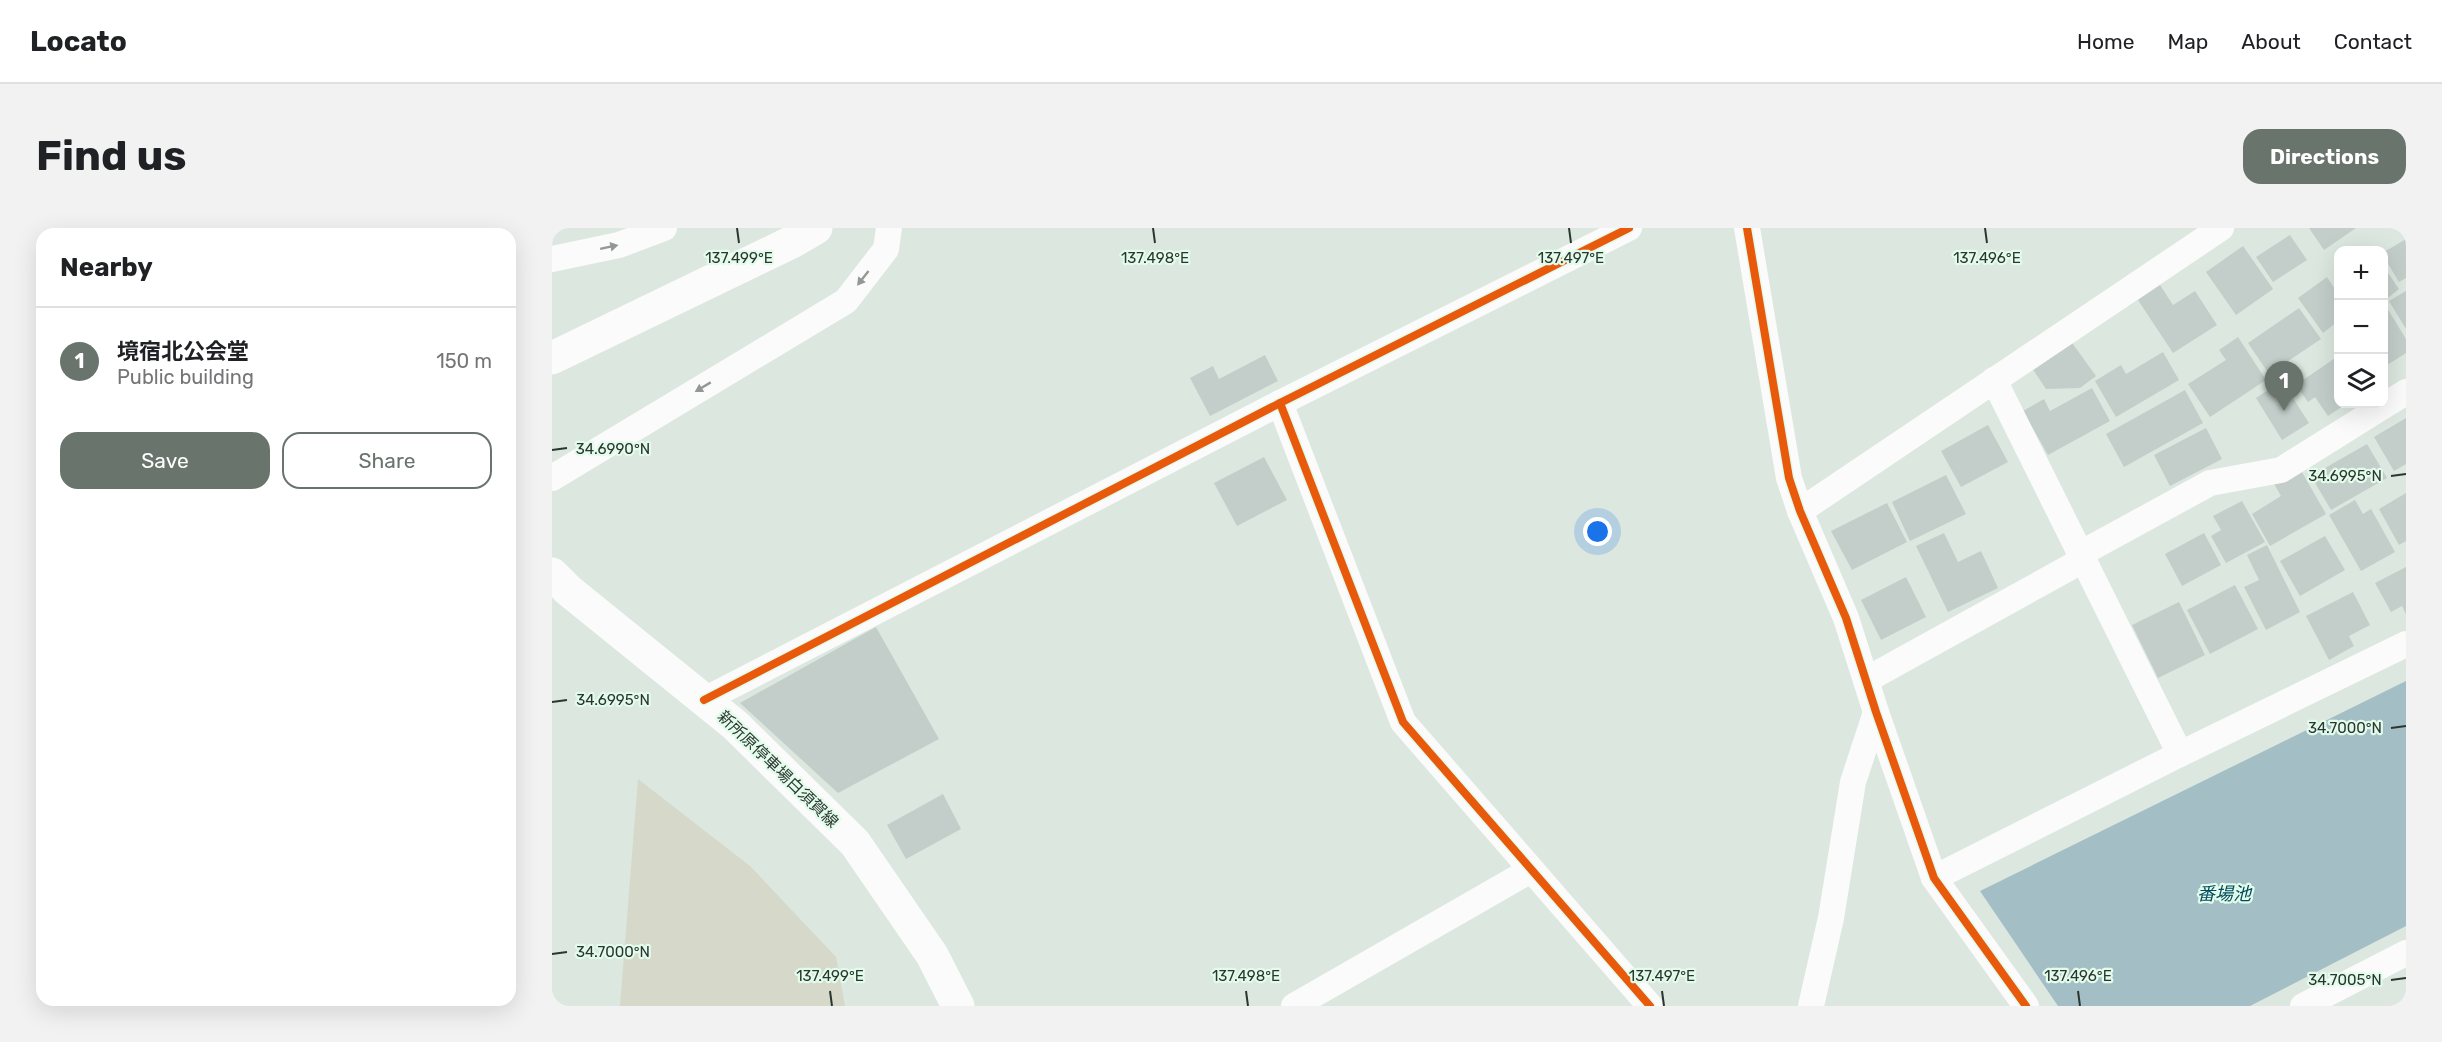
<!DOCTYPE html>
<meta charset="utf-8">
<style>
body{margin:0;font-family:Rubik,"Noto Sans JP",sans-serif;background:#f2f2f2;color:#202124}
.controls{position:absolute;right:18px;top:18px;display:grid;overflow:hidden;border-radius:12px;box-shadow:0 6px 24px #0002}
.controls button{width:54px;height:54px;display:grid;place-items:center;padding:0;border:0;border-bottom:2px solid #e0e0e0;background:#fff;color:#202124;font:30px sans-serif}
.you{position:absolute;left:1046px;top:304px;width:21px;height:21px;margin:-15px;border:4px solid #fff;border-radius:50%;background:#1a73e8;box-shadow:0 0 0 9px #1a73e833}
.badge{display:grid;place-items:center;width:39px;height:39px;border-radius:50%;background:#69746d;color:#fff;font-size:20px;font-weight:700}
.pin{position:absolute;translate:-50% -50px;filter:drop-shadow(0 2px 3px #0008)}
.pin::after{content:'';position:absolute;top:32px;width:21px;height:18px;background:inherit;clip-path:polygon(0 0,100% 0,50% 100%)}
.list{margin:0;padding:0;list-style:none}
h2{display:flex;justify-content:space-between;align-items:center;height:78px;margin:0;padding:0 24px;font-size:26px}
h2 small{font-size:20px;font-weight:400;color:#757577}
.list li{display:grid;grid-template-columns:39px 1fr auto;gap:18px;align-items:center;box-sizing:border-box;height:108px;padding:0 24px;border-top:2px solid #e0e0e0}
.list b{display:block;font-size:22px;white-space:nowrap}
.list p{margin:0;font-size:20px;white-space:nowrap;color:#757577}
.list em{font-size:20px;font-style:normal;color:#757577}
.actions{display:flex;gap:12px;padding:18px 24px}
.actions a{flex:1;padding:14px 0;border:2px solid #69746d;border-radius:18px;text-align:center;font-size:21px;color:#69746d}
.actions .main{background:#69746d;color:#fff}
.icon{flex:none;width:33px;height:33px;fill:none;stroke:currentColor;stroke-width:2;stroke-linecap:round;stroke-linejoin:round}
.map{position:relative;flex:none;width:1854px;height:778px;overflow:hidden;border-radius:18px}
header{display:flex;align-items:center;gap:36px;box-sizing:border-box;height:84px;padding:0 30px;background:#fff;border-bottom:2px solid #e0e0e0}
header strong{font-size:28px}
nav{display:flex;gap:33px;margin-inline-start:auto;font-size:21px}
.intro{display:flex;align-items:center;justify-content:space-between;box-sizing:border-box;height:144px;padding:0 36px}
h1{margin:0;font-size:42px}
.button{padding:15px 27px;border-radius:18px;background:#69746d;color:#fff;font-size:21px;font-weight:700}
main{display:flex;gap:36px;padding:0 36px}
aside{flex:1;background:#fff;border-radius:18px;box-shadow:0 6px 24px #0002}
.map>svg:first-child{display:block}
</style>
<header>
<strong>Locato</strong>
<nav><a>Home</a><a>Map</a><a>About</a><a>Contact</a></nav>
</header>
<div class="intro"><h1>Find us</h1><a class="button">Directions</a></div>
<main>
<aside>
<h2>Nearby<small></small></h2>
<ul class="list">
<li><span class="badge">1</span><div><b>境宿北公会堂</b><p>Public building</p></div><em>150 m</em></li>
</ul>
<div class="actions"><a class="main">Save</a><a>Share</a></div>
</aside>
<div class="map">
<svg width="1854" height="778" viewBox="0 0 1854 778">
<rect width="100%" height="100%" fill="#dbe7df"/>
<polygon fill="#d6d8ca" points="86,551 198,638 284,729 293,778 68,778"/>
<polygon fill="#a3bec5" points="1854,453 1854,698 1698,778 1506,778 1428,663"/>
<g fill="#c3ceca">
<polygon points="1757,0 1804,0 1772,22"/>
<polygon points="1738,7 1755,32 1721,54 1704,29"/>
<polygon points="1854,11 1854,50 1847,54 1832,29 1832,24"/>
<polygon points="1691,18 1721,61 1684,87 1654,44"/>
<polygon points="1832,39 1847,61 1832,73"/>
<polygon points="1775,49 1786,66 1786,93 1771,105 1746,70"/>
<polygon points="1608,57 1621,77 1643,63 1665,97 1621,125 1586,72"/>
<polygon points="1854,63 1854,101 1837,73"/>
<polygon points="1747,80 1769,111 1717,146 1696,115"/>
<polygon points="1835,80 1854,111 1854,125 1832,139 1832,82"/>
<polygon points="1686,109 1714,152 1658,189 1636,156 1674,132 1667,122"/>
<polygon points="1518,112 1544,148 1528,160 1494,161 1480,140"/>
<polygon points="1611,124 1627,152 1564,189 1543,153 1569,137 1574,146"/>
<polygon points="713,127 726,153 658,188 638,150 661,138 667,151"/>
<polygon points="1786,128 1786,176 1794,176 1776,188 1763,169 1756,174 1744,157"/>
<polygon points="1730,153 1757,195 1730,212 1704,170"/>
<polygon points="1540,160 1558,193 1496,227 1471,183 1492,171 1498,183"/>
<polygon points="1633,162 1651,195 1572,239 1554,206"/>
<polygon points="1854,190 1854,236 1842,243 1822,209"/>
<polygon points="1436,197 1456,234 1409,259 1389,223"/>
<polygon points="1654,200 1670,231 1618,258 1602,227"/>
<polygon points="1815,216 1835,250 1779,282 1759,248"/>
<polygon points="712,229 735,272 685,298 662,255"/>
<polygon points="1747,239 1774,286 1718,318 1700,286 1729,268 1721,254"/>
<polygon points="1394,247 1414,286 1358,313 1340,274"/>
<polygon points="1854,265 1854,313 1847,317 1827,281"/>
<polygon points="1803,272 1811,286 1819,281 1843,324 1809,343 1777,287"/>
<polygon points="1690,273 1713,314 1674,335 1659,308 1669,302 1661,288"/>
<polygon points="1335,275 1355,314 1300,342 1279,303"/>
<polygon points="1392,305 1406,334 1429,323 1446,360 1396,384 1364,318"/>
<polygon points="1652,305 1669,337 1630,358 1613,326"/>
<polygon points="1773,308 1793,342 1748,368 1728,333"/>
<polygon points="1715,317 1748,384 1714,402 1692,359 1707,352 1695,327"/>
<polygon points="1854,339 1854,386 1850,378 1839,384 1823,355"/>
<polygon points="1354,349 1374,389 1329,412 1309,372"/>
<polygon points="1683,357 1706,401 1658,426 1635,382"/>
<polygon points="1801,364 1818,397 1797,408 1802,418 1777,432 1754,388"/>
<polygon points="1627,374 1653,427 1606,450 1580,397"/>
<polygon points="324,399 387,511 286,565 188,475"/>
<polygon points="391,566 409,601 354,631 335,597"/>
</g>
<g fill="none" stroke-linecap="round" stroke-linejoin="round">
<g stroke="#fafbfa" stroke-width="26">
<polyline points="1195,0 1237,250 1248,283 1294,390 1324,484 1382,650 1474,778"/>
<polyline points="0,31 67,17 112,0"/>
<polyline points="1442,152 1628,526"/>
<polyline points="728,175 851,494 1098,778"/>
<polyline points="0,250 294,73 334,21 337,0"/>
<polyline points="1248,283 1669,0"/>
<polyline points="1528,326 1658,255 1729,242 1854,164"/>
<polyline points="1314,452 1531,332"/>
<polyline points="152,472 728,175 1077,0"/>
<polyline points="1382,650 1628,526 1854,416"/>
<polyline points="742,778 979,642"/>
<polyline points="1259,778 1279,690 1301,554 1324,484"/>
<polyline points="1751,778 1854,725"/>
</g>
<g stroke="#fafbfa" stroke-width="33">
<polyline points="0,130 240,14 264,0"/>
<polyline points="0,346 16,362 183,497 303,615 380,727 406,778"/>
</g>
<defs>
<g id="cycleway">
<polyline points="1195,0 1237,250 1248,283 1294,390 1324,484 1382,650 1474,778"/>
<polyline points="728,175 851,494 1098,778"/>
<polyline points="152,472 728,175 1077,0"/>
</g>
</defs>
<use href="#cycleway" stroke="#e2fbeb" stroke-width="11"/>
<use href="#cycleway" stroke="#e8590c" stroke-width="8"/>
</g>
<defs><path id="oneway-solid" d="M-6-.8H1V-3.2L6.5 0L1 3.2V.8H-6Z" transform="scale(1.5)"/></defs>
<g fill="#939895">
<use href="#oneway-solid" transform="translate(57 19) rotate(-12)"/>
<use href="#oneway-solid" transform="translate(311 50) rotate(128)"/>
<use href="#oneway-solid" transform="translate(151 159) rotate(149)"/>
</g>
<path fill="none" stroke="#2c3630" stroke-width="2" d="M185,0L187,15M601,0L603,15M1017,0L1019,15M1433,0L1435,15M0,222L15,220M1839,248L1854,246M0,474L15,472M1839,500L1854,498M0,726L15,724M1839,752L1854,750M278,763L280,778M694,763L696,778M1110,763L1112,778M1526,763L1528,778"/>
<g text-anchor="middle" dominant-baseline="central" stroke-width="4.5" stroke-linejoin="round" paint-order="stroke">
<g font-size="16" fill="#2c3630" stroke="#e2fbeb">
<text transform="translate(226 541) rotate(44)">新所原停車場白須賀線</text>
</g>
<g font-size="18" font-style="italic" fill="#004a5e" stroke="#e2fbeb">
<text x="1672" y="666">番場池</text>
</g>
</g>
<g font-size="15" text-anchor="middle" fill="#2c3630" stroke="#e2fbeb" stroke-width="4.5" stroke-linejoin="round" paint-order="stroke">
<text x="187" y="35">137.499°E</text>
<text x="603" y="35">137.498°E</text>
<text x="1019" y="35">137.497°E</text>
<text x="1435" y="35">137.496°E</text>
<text x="61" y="226">34.6990°N</text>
<text x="1793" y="253">34.6995°N</text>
<text x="61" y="477">34.6995°N</text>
<text x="1793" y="505">34.7000°N</text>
<text x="61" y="729">34.7000°N</text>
<text x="278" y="753">137.499°E</text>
<text x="694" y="753">137.498°E</text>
<text x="1110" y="753">137.497°E</text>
<text x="1526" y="753">137.496°E</text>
<text x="1793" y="757">34.7005°N</text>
</g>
</svg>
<div class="controls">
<button>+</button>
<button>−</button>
<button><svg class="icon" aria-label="layers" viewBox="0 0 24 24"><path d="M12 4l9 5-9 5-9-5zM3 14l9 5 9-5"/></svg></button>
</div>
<div class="you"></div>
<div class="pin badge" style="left:1732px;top:183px">1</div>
</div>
</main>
